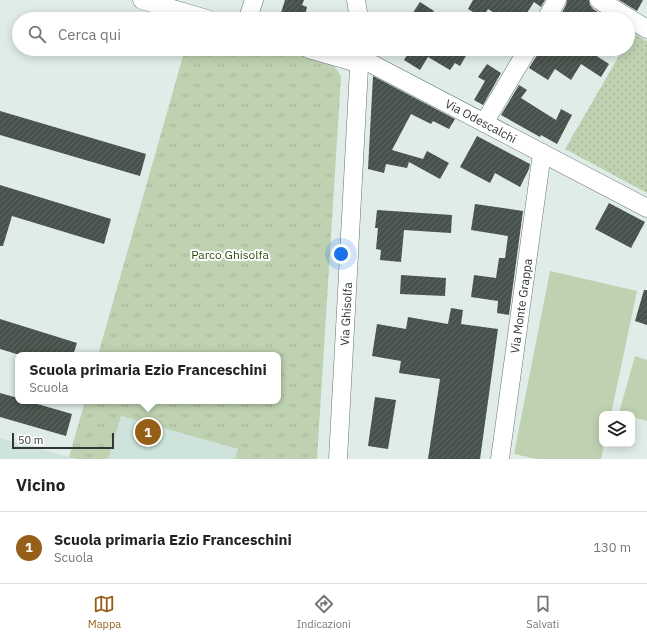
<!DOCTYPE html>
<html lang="it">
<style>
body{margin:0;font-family:"IBM Plex Sans",sans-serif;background:#f6f6f6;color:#222}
.controls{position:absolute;right:12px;bottom:12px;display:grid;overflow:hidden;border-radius:8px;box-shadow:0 2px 10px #0003}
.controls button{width:36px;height:36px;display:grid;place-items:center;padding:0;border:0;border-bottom:1px solid #e0e0e0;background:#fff;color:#222;font:20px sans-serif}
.scale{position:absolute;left:12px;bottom:10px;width:102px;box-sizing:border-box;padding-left:4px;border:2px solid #323735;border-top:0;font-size:11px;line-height:14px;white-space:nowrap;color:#323735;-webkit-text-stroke:3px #fff;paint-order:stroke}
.you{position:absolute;left:341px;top:254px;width:14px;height:14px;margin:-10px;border:3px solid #fff;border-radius:50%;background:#1a73e8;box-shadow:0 0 0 6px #1a73e833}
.badge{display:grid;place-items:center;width:26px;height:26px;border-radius:50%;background:#965f18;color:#fff;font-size:13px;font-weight:700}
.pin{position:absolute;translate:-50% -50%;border:2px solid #fff;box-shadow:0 1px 4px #0006}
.popup{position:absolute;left:15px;top:352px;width:266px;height:52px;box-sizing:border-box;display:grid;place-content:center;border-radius:8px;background:#fff;filter:drop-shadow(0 1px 3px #0005);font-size:13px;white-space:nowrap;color:#767676}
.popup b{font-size:15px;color:#222}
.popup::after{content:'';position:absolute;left:50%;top:100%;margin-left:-8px;border:8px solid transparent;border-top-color:#fff}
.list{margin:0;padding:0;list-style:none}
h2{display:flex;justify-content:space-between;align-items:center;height:52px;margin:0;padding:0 16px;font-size:17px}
h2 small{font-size:13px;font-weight:400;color:#767676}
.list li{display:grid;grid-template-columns:26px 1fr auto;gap:12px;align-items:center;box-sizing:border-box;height:72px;padding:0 16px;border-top:1px solid #e0e0e0}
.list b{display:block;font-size:15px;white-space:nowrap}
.list p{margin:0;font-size:13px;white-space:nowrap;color:#767676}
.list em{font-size:13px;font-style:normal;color:#767676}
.icon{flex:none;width:22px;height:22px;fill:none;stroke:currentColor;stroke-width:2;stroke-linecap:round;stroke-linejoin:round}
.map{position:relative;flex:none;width:647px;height:459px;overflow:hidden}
.search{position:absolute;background:#fff;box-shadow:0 2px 10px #0003;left:12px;right:12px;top:12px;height:44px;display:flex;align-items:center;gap:10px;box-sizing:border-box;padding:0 14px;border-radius:22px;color:#767676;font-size:15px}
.sheet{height:124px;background:#fff}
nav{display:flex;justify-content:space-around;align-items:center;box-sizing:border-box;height:56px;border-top:1px solid #e0e0e0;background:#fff;font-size:11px;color:#767676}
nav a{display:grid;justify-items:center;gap:2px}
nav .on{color:#965f18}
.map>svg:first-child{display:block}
</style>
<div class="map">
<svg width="647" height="459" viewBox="0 0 647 459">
<defs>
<pattern id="grass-dots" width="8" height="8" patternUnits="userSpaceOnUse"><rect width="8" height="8" fill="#bed2b1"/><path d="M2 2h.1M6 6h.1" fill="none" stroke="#a4b599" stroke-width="1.8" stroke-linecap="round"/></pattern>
<pattern id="park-tufts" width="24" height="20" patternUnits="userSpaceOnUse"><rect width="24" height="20" fill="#bed2b1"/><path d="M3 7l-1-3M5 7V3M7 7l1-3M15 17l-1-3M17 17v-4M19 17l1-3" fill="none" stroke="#a4b599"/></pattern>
<pattern id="building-hatch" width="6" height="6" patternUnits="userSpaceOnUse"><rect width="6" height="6" fill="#48514b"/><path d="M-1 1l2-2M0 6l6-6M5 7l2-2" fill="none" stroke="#606863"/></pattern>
</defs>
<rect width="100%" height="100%" fill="#dfece8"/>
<g fill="#cde3dc">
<polygon points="120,416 238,449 235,459 108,459"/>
<polygon points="0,438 62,455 77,459 0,459"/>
</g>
<polygon fill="url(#grass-dots)" points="633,33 647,41 647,193 565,149 623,49 628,49 628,41"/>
<polygon fill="url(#park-tufts)" points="185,49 285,49 332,64 338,71 341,77 317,459 235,459 238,449 121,416 108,459 77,459 69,457 85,401 278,401 278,355 98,355"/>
<g fill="#bed2b1">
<polygon points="550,271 637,291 611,414 602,414 602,444 604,444 601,459 537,459 514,454"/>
<polygon points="635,356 647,360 647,421 632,417 632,414 619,413"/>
</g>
<g fill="url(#building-hatch)">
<polygon points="285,0 304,0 302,5 307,7 304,19 279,19"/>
<polygon points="473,0 545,0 541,7 534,2 523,19 504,19 488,9 483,18 468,9"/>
<polygon points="567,0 589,0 590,5 593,9 610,19 561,19 559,18 566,5"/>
<polygon points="619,0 643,0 637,11"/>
<polygon points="420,2 434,11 429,19 420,19 412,14"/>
<polygon points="411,49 470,49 460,66 455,63 450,70 428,57 420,70 404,60"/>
<polygon points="500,49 516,49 511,56"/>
<polygon points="541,49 586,49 609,64 601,77 581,64 571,80 555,69 548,80 529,68"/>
<polygon points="487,64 501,73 483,105 474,100 485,81 478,77"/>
<polygon points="373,76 455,119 449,129 433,121 431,124 411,114 392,150 423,159 427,151 449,163 440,179 409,162 407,168 386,164 384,173 368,169"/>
<polygon points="519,85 527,90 521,98 556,120 561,109 572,115 557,144 541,135 540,137 501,115"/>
<polygon points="0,111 146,154 140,176 0,135"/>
<polygon points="477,136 530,164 529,169 520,187 495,173 490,183 460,167"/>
<polygon points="0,185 111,219 104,244 12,216 3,246 0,246"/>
<polygon points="609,203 645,222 631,248 595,229"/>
<polygon points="475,204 523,211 509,315 497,313 498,301 471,297 474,275 496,278 499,258 505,258 508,236 471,230"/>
<polygon points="377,210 452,215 451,233 404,230 401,262 380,260 381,250 376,249 378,228 375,228"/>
<polygon points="401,275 446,278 445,296 400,294"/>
<polygon points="644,290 647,290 647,325 635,321"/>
<polygon points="451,308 463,310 461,324 498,329 480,459 428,459 440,379 399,373 401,361 372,356 377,324 406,329 408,317 448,324"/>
<polygon points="0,319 77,343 73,355 20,355 0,349"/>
<polygon points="0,393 18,398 18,401 27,401 72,414 66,436 0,417"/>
<polygon points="375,397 396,400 388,449 368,446"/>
</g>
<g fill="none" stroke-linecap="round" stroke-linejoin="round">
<defs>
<g id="minor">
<polyline points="142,0 207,19"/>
<polyline points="356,0 359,19"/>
<polyline points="599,0 647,29"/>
<polyline points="250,12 254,0"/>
<polyline points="546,19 557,0"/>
<polyline points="309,49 351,61 360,61 370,63 647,208"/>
<polyline points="484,123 528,49"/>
<polyline points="338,459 360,49"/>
<polyline points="500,459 542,153"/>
</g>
</defs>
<use href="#minor" stroke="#687470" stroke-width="19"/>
<use href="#minor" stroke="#fff" stroke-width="18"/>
</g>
<g text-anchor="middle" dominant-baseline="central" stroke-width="4" stroke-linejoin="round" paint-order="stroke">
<g font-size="12" fill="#323735" stroke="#fff">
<text transform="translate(481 121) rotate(28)">Via Odescalchi</text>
<text transform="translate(521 306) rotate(-82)">Via Monte Grappa</text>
<text transform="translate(346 314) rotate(-87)">Via Ghisolfa</text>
</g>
<g font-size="12" fill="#2e4e0c" stroke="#fff">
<text x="230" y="254">Parco Ghisolfa</text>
</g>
</g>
</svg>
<div class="controls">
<button><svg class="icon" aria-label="layers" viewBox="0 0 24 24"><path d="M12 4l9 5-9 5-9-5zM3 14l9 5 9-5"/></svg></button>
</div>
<div class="scale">50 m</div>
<div class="you"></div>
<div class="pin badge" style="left:148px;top:432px">1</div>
<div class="popup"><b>Scuola primaria Ezio Franceschini</b>Scuola</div>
<div class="search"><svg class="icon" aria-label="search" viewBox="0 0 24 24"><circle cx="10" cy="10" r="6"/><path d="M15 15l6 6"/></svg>Cerca qui</div>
</div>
<section class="sheet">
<h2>Vicino<small></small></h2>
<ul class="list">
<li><span class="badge">1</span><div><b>Scuola primaria Ezio Franceschini</b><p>Scuola</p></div><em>130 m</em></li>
</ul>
</section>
<nav>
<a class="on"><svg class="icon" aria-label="map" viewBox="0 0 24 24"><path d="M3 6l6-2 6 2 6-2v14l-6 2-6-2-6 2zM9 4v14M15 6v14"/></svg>Mappa</a>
<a><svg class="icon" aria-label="directions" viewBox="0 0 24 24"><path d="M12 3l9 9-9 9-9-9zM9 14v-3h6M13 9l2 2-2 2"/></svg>Indicazioni</a>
<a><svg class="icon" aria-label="saved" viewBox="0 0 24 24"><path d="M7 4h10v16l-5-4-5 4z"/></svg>Salvati</a>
</nav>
